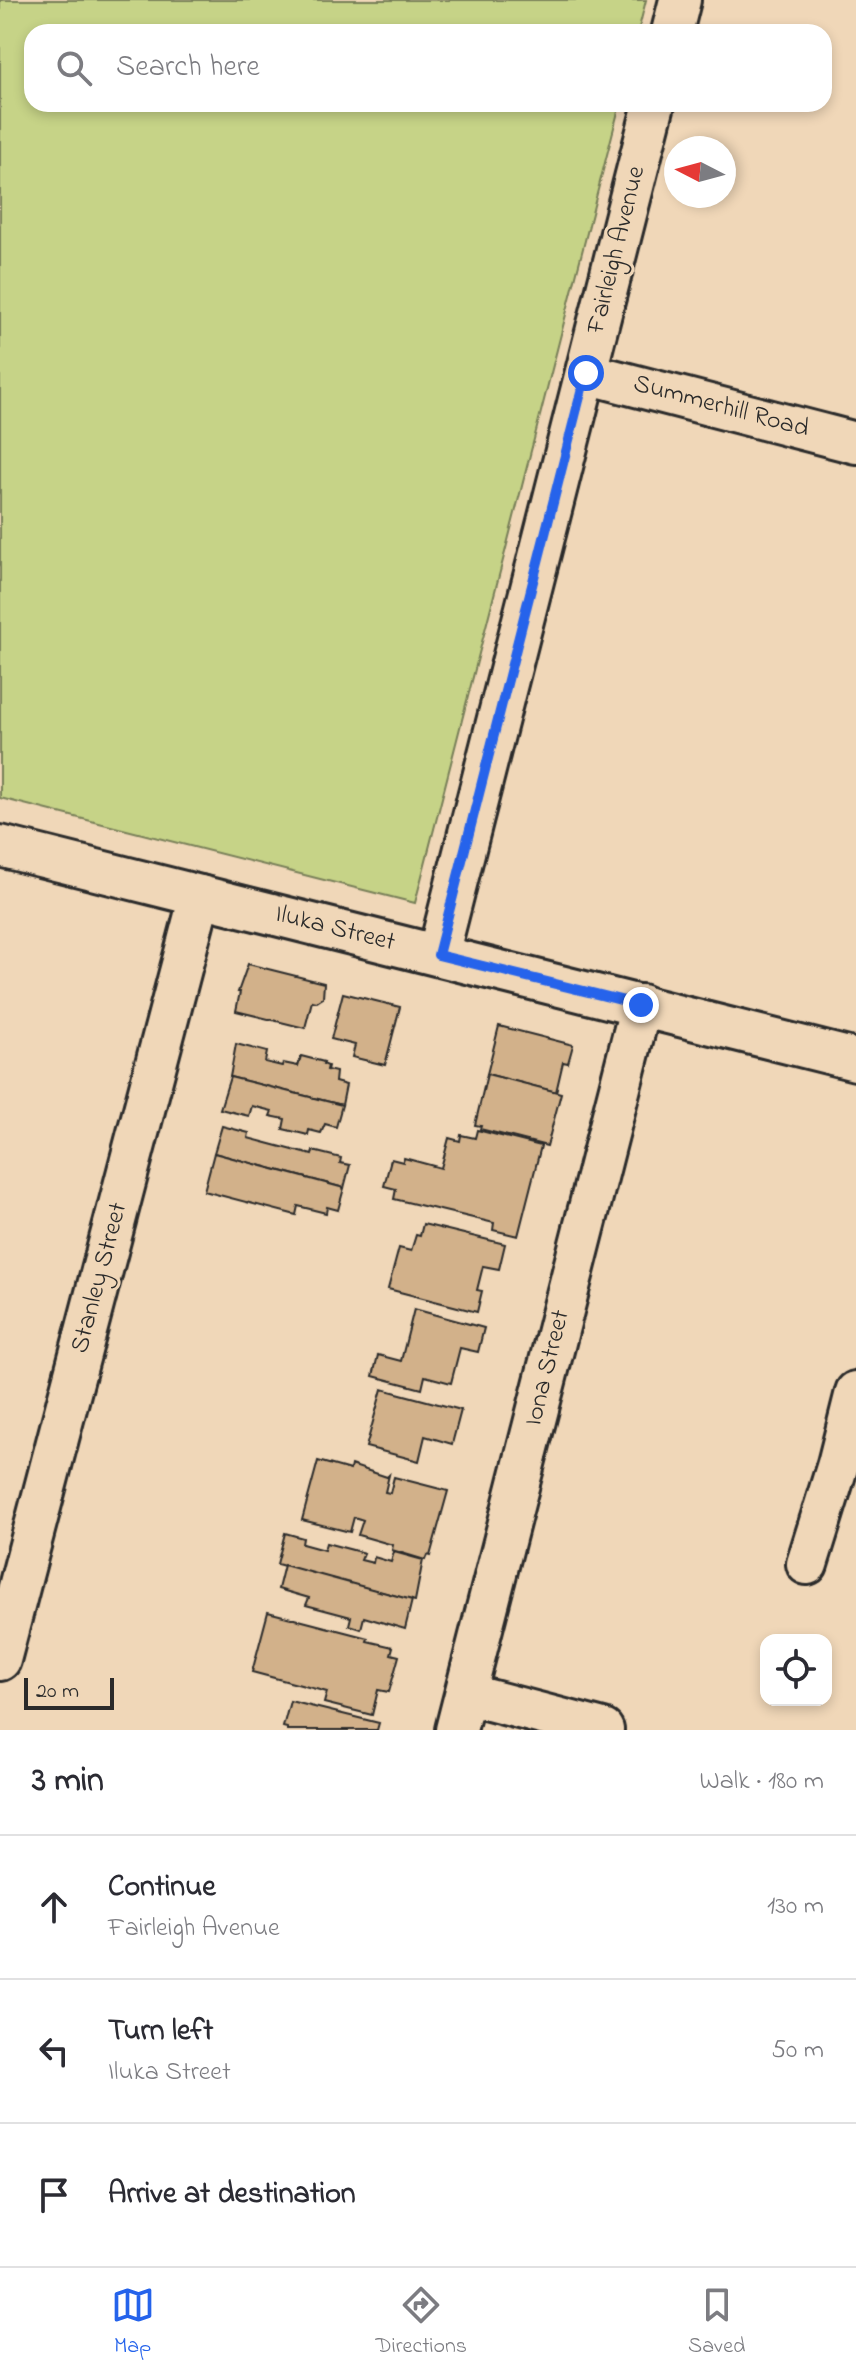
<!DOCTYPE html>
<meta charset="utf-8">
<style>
body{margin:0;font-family:"Indie Flower",sans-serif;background:#f7f7f7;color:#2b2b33}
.controls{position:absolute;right:24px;bottom:24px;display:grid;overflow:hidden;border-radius:16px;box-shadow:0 4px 12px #0003}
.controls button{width:72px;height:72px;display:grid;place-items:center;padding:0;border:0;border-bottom:2px solid #e1e1e2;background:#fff;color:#2b2b33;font:40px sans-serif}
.compass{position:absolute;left:664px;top:136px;width:72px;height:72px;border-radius:50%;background:#fff;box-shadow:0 4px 12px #0003;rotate:276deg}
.scale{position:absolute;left:24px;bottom:20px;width:90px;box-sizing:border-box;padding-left:8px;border:4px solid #2b2b2b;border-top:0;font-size:22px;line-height:28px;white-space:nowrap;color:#2b2b2b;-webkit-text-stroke:6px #f0d7b8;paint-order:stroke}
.stop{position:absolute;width:24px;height:24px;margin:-18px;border:6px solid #2563eb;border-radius:50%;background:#fff}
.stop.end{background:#2563eb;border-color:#fff;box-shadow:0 2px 8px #0008}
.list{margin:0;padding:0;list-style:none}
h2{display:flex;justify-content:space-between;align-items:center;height:104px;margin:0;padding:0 32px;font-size:34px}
h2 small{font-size:26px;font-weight:400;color:#7c7c81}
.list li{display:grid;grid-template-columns:52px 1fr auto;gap:24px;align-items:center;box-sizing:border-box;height:144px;padding:0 32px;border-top:2px solid #e1e1e2}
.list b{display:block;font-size:30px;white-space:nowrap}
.list p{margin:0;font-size:26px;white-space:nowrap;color:#7c7c81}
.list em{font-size:26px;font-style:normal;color:#7c7c81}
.icon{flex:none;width:44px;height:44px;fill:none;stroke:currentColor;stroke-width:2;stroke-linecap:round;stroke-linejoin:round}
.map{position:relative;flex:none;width:856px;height:1730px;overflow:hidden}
.search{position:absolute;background:#fff;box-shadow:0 4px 12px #0003;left:24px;right:24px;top:24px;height:88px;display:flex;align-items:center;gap:20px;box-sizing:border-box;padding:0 28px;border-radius:24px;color:#7c7c81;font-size:30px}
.sheet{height:536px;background:#fff}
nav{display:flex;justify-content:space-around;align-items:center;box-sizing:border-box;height:112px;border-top:2px solid #e1e1e2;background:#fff;font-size:22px;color:#7c7c81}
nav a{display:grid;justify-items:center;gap:4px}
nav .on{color:#2563eb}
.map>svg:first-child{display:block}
</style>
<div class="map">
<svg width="856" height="1730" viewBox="0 0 856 1730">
<rect width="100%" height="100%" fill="#f0d7b8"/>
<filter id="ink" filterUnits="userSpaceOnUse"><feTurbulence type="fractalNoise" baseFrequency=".0125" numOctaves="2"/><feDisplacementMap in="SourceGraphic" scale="16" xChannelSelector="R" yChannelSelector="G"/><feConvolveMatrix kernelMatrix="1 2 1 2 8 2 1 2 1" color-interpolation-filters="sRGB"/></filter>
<g filter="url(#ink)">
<polygon fill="#c6d387" stroke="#787f59" stroke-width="2" points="0,0 646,0 638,32 32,32 32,104 620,104 415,903 0,798"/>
<g fill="#d2b18a" stroke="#2b2b2b" stroke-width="2">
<polygon points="248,964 324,983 323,998 317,1002 312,1001 305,1028 236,1011 240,992 238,992"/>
<polygon points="343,993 400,1007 385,1065 352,1057 355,1045 331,1039"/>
<polygon points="499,1026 573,1045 568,1063 563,1062 556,1092 487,1074"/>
<polygon points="236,1044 267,1052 265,1062 282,1066 283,1063 298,1066 301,1056 324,1062 323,1064 328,1066 327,1070 336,1072 335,1082 346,1085 342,1105 230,1077"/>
<polygon points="487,1074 561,1093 547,1146 480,1129 481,1126 475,1125"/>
<polygon points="230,1077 342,1105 336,1127 325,1124 321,1133 309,1130 308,1135 283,1129 285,1119 270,1116 272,1111 252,1106 249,1116 220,1109"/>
<polygon points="222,1126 249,1133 248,1138 312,1155 313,1151 341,1158 340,1163 350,1165 344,1188 214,1153"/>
<polygon points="477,1130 541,1146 518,1236 493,1230 494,1223 394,1199 396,1189 384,1186 391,1159 403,1162 404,1158 441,1168 449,1138 460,1141 461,1135 475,1138"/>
<polygon points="214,1153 344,1188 338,1210 327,1207 326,1213 298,1206 296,1215 204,1191"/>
<polygon points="423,1224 505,1244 499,1269 483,1266 477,1290 482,1291 477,1312 388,1289 399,1248 411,1251 416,1235 420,1236"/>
<polygon points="414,1309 484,1328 478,1352 460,1348 451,1383 425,1376 422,1389 373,1376 378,1355 401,1361"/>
<polygon points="382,1389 461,1410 452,1444 425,1436 419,1461 366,1447"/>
<polygon points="318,1461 350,1470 351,1465 387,1477 389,1475 385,1492 390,1493 394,1477 448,1491 430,1556 427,1555 425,1560 392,1550 393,1545 358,1535 363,1520 354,1517 350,1532 302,1520"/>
<polygon points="285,1533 303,1538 302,1544 324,1550 326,1543 364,1553 361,1560 373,1563 374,1557 391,1562 394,1552 423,1560 415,1601 277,1564"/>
<polygon points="284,1565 412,1600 405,1629 364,1617 361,1629 349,1625 351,1617 306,1605 309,1598 278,1589"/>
<polygon points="268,1612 368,1638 367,1641 393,1647 391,1654 399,1656 389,1692 378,1690 372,1715 324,1703 327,1692 252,1672"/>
<polygon points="290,1701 379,1723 377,1730 287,1730 287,1728 283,1727"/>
</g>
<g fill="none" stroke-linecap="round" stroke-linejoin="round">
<defs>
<g id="minor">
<polyline points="672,32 680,0"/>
<polyline points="586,373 856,443"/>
<polyline points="0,846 856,1060"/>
<polyline points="438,955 654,104"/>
<polyline points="807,1564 838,1464 856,1392"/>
<polyline points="0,1660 200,896"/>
<polyline points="466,1694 603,1730"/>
<polyline points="456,1730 641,1005"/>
</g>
</defs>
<use href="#minor" stroke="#2b2b2b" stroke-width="46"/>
<use href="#minor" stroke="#f0d7b8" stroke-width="40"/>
</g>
</g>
<g fill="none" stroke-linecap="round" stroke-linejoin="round" filter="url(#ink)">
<polyline stroke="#2563eb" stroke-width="10" points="586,373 438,955 641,1005"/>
</g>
<g text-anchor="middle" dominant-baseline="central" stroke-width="6" stroke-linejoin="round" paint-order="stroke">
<g font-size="26" fill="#2b2b2b" stroke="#f0d7b8">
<text transform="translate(617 250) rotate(-76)">Fairleigh Avenue</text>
<text transform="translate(721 407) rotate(15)">Summerhill Road</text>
<text transform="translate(335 929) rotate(14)">Iluka Street</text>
<text transform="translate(100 1278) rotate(-75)">Stanley Street</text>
<text transform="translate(548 1368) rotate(-76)">Iona Street</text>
</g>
</g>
</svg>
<div class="controls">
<button><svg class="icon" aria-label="locate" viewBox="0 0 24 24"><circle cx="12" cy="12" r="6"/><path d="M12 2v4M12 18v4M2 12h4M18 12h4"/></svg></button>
</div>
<svg class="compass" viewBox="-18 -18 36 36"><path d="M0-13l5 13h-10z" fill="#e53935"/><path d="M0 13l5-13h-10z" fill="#7c7c81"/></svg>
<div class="scale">20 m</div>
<div class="stop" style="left:586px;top:373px"></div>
<div class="stop end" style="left:641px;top:1005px"></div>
<div class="search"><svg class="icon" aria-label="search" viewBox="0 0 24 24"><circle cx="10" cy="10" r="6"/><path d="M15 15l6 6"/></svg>Search here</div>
</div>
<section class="sheet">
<h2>3 min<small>Walk · 180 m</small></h2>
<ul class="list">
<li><svg class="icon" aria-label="ahead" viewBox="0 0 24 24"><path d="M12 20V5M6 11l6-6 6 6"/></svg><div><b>Continue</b><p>Fairleigh Avenue</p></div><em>130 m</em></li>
<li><svg class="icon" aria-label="left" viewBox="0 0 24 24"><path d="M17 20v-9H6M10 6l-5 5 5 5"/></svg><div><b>Turn left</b><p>Iluka Street</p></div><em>50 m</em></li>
<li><svg class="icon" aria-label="arrive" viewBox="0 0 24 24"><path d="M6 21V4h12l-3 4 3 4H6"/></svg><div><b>Arrive at destination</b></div></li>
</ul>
</section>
<nav>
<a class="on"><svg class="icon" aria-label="map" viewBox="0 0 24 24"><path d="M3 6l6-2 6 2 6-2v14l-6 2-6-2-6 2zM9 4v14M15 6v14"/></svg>Map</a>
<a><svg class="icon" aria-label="directions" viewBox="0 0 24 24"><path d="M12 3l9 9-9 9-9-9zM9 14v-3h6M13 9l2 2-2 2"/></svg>Directions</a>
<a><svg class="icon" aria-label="saved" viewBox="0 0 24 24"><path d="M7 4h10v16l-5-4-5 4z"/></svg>Saved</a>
</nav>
